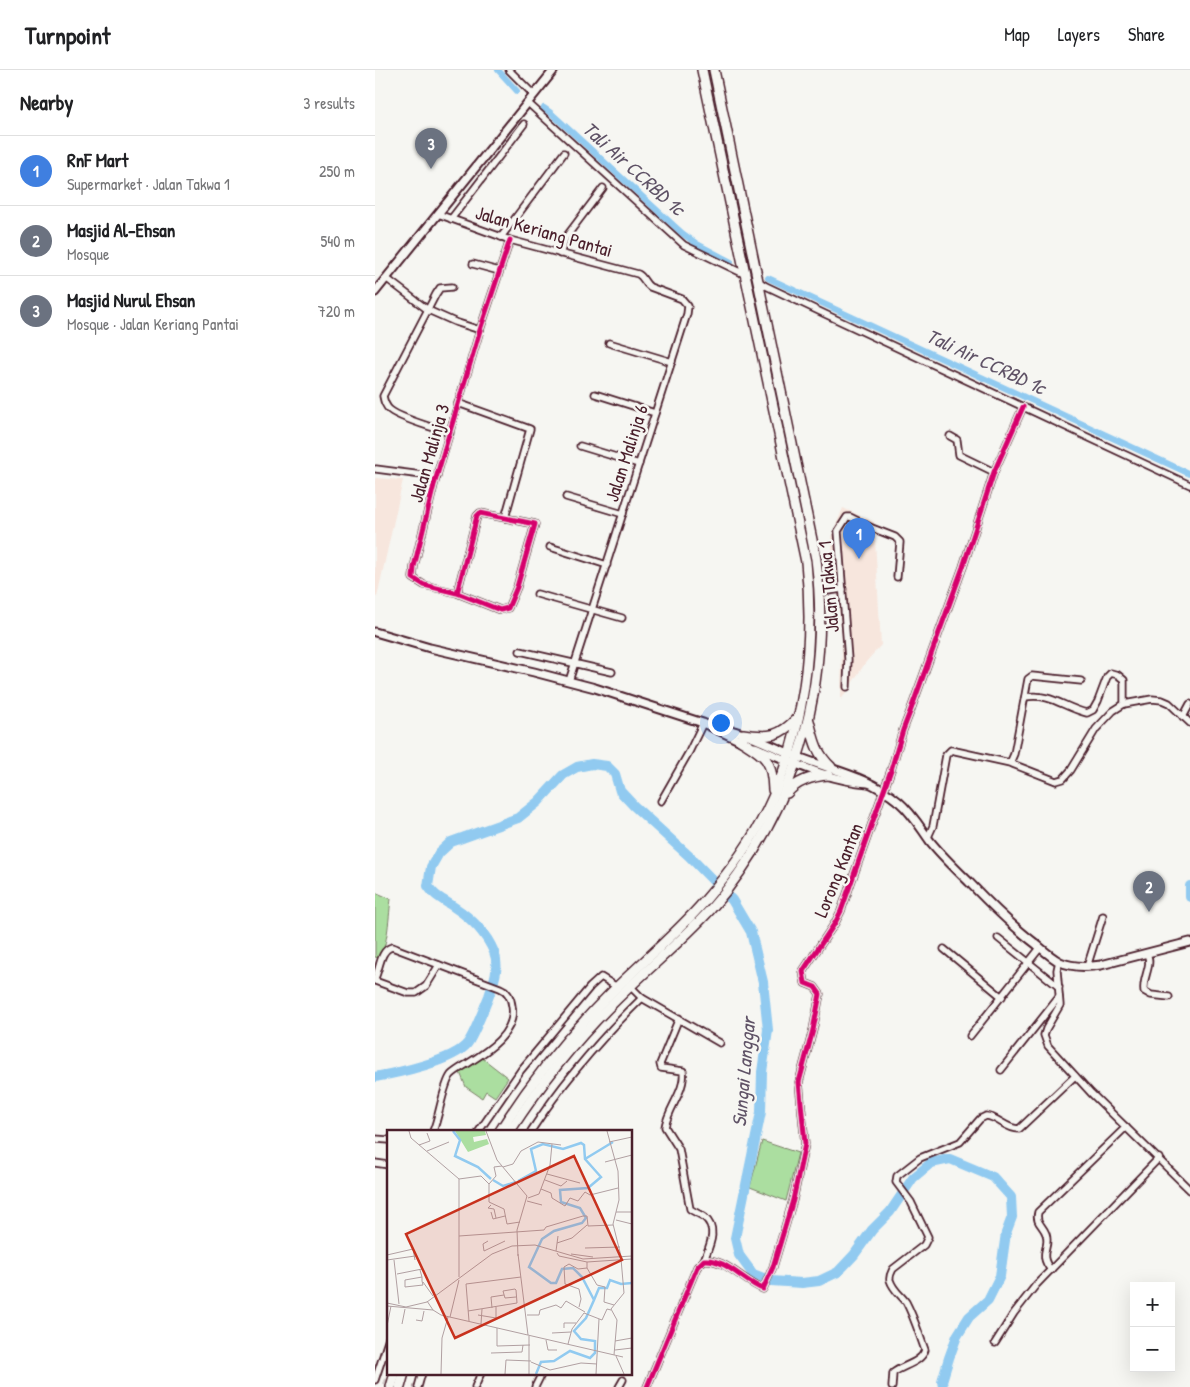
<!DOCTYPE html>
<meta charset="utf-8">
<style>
body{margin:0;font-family:"Patrick Hand",sans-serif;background:#f2f2f2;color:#202124}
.controls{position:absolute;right:15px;bottom:15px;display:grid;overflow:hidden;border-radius:0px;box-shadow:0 5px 20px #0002}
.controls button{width:45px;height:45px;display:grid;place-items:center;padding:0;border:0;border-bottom:1px solid #e0e0e0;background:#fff;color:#202124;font:25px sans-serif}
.you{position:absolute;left:345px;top:652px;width:18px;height:18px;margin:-12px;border:4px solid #fff;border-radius:50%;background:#1a73e8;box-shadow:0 0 0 8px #1a73e833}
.badge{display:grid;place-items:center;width:32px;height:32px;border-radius:50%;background:#c8321e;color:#fff;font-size:16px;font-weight:700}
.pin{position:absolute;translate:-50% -41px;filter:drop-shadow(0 1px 2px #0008)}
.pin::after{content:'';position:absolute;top:26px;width:18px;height:15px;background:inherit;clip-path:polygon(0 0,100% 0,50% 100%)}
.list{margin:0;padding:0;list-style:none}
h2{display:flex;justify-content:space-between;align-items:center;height:65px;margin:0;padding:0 20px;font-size:21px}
h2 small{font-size:16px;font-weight:400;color:#757577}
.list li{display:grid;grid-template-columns:32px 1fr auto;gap:15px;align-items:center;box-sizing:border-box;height:70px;padding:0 20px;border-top:1px solid #e0e0e0}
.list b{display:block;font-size:19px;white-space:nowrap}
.list p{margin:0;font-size:16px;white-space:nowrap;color:#757577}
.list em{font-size:16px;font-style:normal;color:#757577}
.map{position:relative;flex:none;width:815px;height:1317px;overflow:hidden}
header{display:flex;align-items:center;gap:30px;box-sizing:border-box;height:70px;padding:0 25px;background:#fff;border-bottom:1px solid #e0e0e0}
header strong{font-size:24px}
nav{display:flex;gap:28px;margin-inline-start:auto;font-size:18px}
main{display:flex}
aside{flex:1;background:#fff}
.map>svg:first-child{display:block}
</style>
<header>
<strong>Turnpoint</strong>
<nav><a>Map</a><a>Layers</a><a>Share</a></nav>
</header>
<main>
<aside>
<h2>Nearby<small>3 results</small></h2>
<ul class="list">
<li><span class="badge" style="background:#3f7fe0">1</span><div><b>RnF Mart</b><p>Supermarket · Jalan Takwa 1</p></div><em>250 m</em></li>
<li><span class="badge" style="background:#6b7280">2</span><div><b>Masjid Al-Ehsan</b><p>Mosque</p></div><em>540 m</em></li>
<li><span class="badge" style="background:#6b7280">3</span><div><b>Masjid Nurul Ehsan</b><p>Mosque · Jalan Keriang Pantai</p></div><em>720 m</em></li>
</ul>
</aside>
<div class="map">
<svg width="815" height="1317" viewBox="0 0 815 1317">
<rect width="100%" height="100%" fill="#f6f6f2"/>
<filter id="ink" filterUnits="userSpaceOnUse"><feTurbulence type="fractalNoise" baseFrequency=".02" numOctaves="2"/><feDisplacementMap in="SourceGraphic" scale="10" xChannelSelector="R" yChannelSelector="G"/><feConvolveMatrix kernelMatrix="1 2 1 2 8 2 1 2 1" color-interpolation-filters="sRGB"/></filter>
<g filter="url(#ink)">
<g fill="#f7e6dd">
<polygon points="0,408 28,410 2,527 0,526"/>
<polygon points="468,438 499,452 506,575 491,592 466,630 467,566 456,467"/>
</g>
<g fill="#abdea0" stroke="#7a7e66">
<path d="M0,822L16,829C14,843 13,878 4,888L0,887Z"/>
<polygon points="106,987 133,1008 120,1027 111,1021 107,1028 91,1017 84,1000"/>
<polygon points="387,1071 423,1083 411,1131 375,1117"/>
</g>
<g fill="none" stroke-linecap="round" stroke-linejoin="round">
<g stroke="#91caf0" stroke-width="6">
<polyline points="123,0 142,21"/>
<polyline points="169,38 176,43 307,163 322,174 356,192"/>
<polyline points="393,208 815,404"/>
</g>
<g stroke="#91caf0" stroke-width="10">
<polyline points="815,816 815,827"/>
<path d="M0,1007C22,1003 78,991 92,974C98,967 110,936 114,926C119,911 125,897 119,882C111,863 96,848 79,837C68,829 61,828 53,816L56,797L64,783L76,772L143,748L163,732L188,705L202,697L217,694L232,696L240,704L245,721L259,736L314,786L357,830L376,862L388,912L393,960L387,1002L386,1042L360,1168L364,1185L378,1204L396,1211L427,1213L444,1211L463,1202L479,1185L497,1160L515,1142L538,1108L556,1093L575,1089L618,1107L636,1127L637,1147L631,1163L625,1206L613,1230L594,1247L582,1266L574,1288L567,1311L568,1317"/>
</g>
<polyline stroke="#d4cbca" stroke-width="5.5" stroke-dasharray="5.5 3" stroke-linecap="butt" points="9,1311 19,1315"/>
<defs>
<g id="minor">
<polyline points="134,0 159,25"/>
<polyline points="153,33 309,175 369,204"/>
<path d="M63,144L135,170L263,204C269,207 269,213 275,217L307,229L313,236L312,244L194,611"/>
<polyline points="76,149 149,54"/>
<polyline points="126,167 189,83"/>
<polyline points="185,184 191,167 228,118"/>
<polyline points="98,194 124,201"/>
<polyline points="11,208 53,240 80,252 105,260"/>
<polyline points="383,211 391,216 450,244 815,415"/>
<polyline points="234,273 297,292"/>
<polyline points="220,324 280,343"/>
<polyline points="83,333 155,359 130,448"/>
<path d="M75,363C60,358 26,349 15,340C10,336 9,331 8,326L61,224L65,218L77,217"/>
<polyline points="575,366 582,370 584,385 619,402"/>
<polyline points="205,376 264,394"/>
<polyline points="1,399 62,407"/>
<polyline points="191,427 248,444"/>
<polyline points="175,477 232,495"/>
<polyline points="446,522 468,519"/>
<polyline points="82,523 102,446 105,443 160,454 142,517 133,538 125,540 82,523 49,515 38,508 39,497 59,415 105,260 135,170"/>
<polyline points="162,524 247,548"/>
<polyline points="145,581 237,602"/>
<polyline points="472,617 473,589 463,461 472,447 475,447 497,458 520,467 525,472 522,507"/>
<path d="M650,627C677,623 687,637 712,643L718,640L723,631L732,607L736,603L743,605L749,610V634"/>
<polyline points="808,647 815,634"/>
<polyline points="635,693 639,684 653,609 657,606 706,611"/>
<polyline points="286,731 314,682 328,653"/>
<polyline points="553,767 558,756 571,685 576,680 635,693 681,711 688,709 696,700 721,659 738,641 749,634 777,629 787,630 794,633 815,653"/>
<polyline points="623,868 684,917"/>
<polyline points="569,879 627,927"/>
<path d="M772,884C778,895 767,908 769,921L776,925L794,927"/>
<polyline points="684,891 682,900 685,935 671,959 669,965 673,976 716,1023 815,1120"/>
<polyline points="712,897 728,846"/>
<path d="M0,908C5,898 5,880 17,877L125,918C133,921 136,928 137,936C142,963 111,982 92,994C87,997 80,1001 76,1005C68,1015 64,1048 58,1061"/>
<polyline points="0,911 33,923 41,923 51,916 64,895"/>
<polyline points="255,916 267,928 345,973"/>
<path d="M304,948L285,994L286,998L308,1001C311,1020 293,1038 290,1057L304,1079L315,1139C319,1142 325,1144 329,1147C344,1159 334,1177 329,1190"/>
<polyline points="595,966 665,878"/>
<polyline points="626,1000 684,927"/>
<polyline points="104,1061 146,1000 215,917 226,907 242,917"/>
<path d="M156,1061C188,1012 225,969 267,928"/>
<polyline points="0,1069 14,1070"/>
<polyline points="0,1093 14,1095"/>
<path d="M676,1200C662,1183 676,1178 671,1164C668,1155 660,1153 663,1142L751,1057"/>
<polyline points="620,1273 639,1243 661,1215 784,1088"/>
<polyline points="0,1310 14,1268"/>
<polyline points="43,1317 47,1303"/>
<polyline points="100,1317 106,1303"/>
<polyline points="160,1317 167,1303"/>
<polyline points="244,1317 248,1310"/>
<path d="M272,1317L322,1197L329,1190C350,1188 369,1212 388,1219L398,1197L418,1130L430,1074L424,1012L438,960L445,924L440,917L430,913L428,901L460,853L466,841L516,700L528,660L535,642L588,497L619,402L648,337"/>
<path d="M517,1317L518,1303C528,1295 546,1293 550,1280C544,1264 539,1247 531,1232C526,1225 518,1220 515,1210C514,1206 516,1203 518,1199L549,1175L553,1167L536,1132L521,1112L522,1106L545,1088L585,1072L605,1049L611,1046C623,1047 631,1059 644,1059L700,1006"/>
</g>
<g id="major">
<polyline points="0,222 179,0"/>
<polyline points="0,562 55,578 159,602 220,618 328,653 368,672"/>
<path d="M339,657C368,660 394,676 421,686C458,701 491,705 524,732C537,743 545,757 555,771C567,786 581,799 594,812C615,834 637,856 661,874C668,880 677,888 685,892C699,898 713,897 726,895L815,872"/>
<path d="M380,677C415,691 454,711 493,713"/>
</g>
<g id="highway">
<path d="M434,651C439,670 441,683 456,697"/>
<path d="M368,664C394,668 405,667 423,647"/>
<path d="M365,670C390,686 397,688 398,720"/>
<path d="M412,723C423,710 438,706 454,705"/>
<path d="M125,1061C157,1010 194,965 236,923C266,893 300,865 328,833C352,805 376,773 392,740C429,664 440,575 431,492L327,0"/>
<path d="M135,1061C166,1013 201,969 242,929C272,899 306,872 335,840C420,743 457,617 441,489L339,0"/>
<polyline points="16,1317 20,1303"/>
<polyline points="25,1317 29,1303"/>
</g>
</defs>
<use href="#minor" stroke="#4a1f2b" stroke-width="9"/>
<use href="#major" stroke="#4a1f2b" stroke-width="11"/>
<use href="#highway" stroke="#4a1f2b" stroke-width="12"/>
<use href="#minor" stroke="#f6f6f2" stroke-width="5.5"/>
<use href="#major" stroke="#f6f6f2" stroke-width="7"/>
<use href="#highway" stroke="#f6f6f2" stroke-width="9"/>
<defs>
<g id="cycleway">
<polyline points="82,523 102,446 105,443 160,454 142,517 133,538 125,540 82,523 49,515 38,508 39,497 59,415 105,260 135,170"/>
<path d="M272,1317L322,1197L329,1190C350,1188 369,1212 388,1219L398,1197L418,1130L430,1074L424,1012L438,960L445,924L440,917L430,913L428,901L460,853L466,841L516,700L528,660L535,642L588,497L619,402L648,337"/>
</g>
</defs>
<use href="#cycleway" stroke="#f6f6f2" stroke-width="8"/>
<use href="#cycleway" stroke="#d6006c" stroke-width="5"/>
</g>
</g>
<g text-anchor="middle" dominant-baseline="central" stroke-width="5" stroke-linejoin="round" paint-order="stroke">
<g font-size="19" fill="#4a1f2b" stroke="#f6f6f2">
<text transform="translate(169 161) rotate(16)">Jalan Keriang Pantai</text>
<text transform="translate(54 383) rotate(-74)">Jalan Malinja 3</text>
<text transform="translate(251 383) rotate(-72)">Jalan Malinja 6</text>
<text transform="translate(453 517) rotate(-95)">Jalan Takwa 1</text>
<text transform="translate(463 800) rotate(-68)">Lorong Kantan</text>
</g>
<g font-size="20" font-style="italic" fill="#5f5266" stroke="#f6f6f2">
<text transform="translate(259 98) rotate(42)">Tali Air CCRBD 1c</text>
<text transform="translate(611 291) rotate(25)">Tali Air CCRBD 1c</text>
<text transform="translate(368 1002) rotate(-85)">Sungai Langgar</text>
</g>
</g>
<g transform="translate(12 1060)">
<rect width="245" height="245" fill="#f6f6f2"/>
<path d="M68,1H98L99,5L86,7L87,12L100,9L102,14L81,22Z" fill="#abdea0"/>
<path fill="none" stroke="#91caf0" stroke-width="2.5" d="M66,1L73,10L68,26L91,37L104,49M198,29L226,12M106,50L116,56L129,52M131,51L149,41L144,19L156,14L176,19L194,13L197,15L198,29L214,47L201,58L173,60L174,72L193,78L199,88L195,93L167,101L155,109L142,137L164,153H169L175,139L186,138L195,147L207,170L199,188L187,201L194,209L208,211V223L203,228L183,221L167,231L154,232L149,244M207,170L212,158H220L223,150L234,154L245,153"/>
<path fill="none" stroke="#b1a0a2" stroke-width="1" d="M22,1L24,8L72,49V147M99,1L110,30L140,66L130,100L131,126M220,1L231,41L232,70L226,94L234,126M222,12L245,7M32,15L43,11L40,3M40,21L62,12M218,32L245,25M116,37L126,34L134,21L151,12L174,15M160,44L193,53M72,49L94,46L102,54V72L117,79L120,94L133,92M158,50L174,56L180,51M102,54L109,46L107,37L115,36M154,59L164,63L165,68L178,76L183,68L191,71L198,62L203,65L231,58M141,68L152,64L163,35L165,14M140,71L155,75M104,75L101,78L107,79L109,88M104,82L106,89L118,86M229,82H245M229,90L245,94M72,106L157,100L159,97L196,86H200L201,96L226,95M101,111L96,114L97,121L118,111M170,113L185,108L200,95M198,118L233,117M169,121L171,106M170,123L172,126L200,132L245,129M131,124L141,205M184,124L206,127M0,125L26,119L28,130M0,130L28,126M7,130L12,174M200,138L210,155L218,157L217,172L227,175M33,140L35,147V151L36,155L18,157V150L35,147M10,144L35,139M36,152L46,166M40,171L46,180L54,185L236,227M0,173L19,177L40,172L105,124L125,116L148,115L196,129L245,126M0,176L46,180M192,177L194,169L192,159L178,154L177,137L182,134L191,139L200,138V132M105,178L104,167L117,165M81,181L130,173L129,160L128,159L116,161L118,168L129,167M91,185L109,188V177M140,185H152L153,180L169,175L174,178L179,171L198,182M63,187L72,150M29,190L35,191L37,181M82,191L79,154L134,147M15,194L18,179M94,194L95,179M0,196L4,176M110,198V216L143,215M177,198V193H189M165,203L184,202M142,206V244M159,210L161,220H170M228,211L245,208M181,214L185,199L197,183L215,190L220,179L224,180M228,220L245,218M104,223L135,222L136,215M227,225L230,190L224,179L237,163L234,129M229,226L237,244M144,232L163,240L194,233L210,234M54,244L55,208L61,187M118,244L119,230L144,231M209,244L212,189"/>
<path fill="#c8321e" fill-opacity="0.15" stroke="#c8321e" stroke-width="2.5" d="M187,26L235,130L68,208L19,104Z"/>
<rect width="245" height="245" fill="none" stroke="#4a1f2b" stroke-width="2.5"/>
</g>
</svg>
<div class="controls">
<button>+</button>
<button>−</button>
</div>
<div class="you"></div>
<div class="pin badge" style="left:484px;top:489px;background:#3f7fe0">1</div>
<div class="pin badge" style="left:774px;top:842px;background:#6b7280">2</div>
<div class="pin badge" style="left:56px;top:99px;background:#6b7280">3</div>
</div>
</main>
